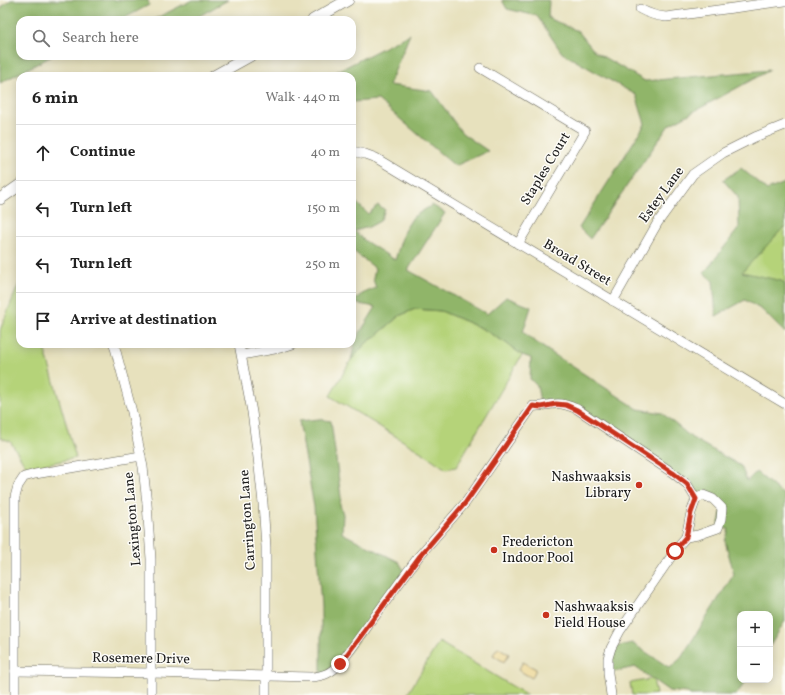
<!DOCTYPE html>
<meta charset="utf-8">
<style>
body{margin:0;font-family:Vollkorn,serif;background:#f6f6f6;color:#222}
.controls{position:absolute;right:12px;bottom:12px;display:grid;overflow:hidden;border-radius:8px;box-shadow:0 2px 10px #0003}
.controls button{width:36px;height:36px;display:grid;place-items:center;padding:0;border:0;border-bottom:1px solid #e0e0e0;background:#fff;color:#222;font:20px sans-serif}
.stop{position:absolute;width:12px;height:12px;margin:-9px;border:3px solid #c8321e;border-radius:50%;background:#fff}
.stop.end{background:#c8321e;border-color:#fff;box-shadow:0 1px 4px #0008}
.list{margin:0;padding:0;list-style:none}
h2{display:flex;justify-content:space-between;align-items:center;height:52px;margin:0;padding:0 16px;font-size:17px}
h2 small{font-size:13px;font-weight:400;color:#767676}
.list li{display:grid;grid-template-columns:26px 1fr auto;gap:12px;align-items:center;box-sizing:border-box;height:56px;padding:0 16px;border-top:1px solid #e0e0e0}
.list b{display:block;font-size:15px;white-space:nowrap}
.list em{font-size:13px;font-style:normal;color:#767676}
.icon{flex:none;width:22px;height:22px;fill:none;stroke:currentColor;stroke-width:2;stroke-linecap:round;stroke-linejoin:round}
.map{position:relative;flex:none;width:785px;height:695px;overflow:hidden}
.search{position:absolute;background:#fff;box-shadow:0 2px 10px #0003;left:16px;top:16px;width:340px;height:44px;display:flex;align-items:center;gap:10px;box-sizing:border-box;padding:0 14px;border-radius:12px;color:#767676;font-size:15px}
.panel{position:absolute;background:#fff;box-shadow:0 2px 10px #0003;left:16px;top:72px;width:340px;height:276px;border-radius:12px}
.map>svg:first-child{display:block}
</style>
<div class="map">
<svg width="785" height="695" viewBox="0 0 785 695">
<rect width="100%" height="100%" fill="#fdfcf7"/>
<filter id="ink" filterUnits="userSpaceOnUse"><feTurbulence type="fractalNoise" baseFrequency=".025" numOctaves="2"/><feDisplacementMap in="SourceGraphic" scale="8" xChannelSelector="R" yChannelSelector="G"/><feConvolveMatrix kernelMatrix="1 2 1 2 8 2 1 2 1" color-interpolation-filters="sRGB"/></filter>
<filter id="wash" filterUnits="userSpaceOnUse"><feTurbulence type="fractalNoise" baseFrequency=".012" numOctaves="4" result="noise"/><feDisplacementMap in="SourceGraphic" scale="16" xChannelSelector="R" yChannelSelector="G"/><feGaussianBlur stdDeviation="0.9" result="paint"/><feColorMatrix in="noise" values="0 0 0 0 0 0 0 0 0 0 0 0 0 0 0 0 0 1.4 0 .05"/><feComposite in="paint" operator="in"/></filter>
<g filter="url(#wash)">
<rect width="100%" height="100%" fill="#e7e1bd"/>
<g fill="#b5d379" stroke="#68784a">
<polygon points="785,187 785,323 713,281"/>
<polygon points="20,281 20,344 43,344 76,458 27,468 10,441 0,438 0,330"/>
<polygon points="415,309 441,311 483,329 506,343 522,355 456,467 446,469 426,455 330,396 351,360 366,343 375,337 399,316"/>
<polygon points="439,642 527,695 407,695"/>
<polygon points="653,679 656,694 648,695 632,695 630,683"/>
</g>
<g fill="#90b569" stroke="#566842">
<polygon points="11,0 148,0 149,5 121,20 20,20 20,56 52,56 0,83 0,10 5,4"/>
<polygon points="192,0 228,0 192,20 153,20"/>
<polygon points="502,0 549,0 548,18 578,31 595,52 645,81 770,70 669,125 590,239 579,228 645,124 636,95 562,53 537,16 507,9"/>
<polygon points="410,34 389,85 432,91 462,133 488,151 455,166 378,100 352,102 352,76 328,76"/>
<polygon points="741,168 767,190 785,183 785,226 742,272 782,281 785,285 785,333 762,310 745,300 716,316 713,281 704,273 739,228 738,197 723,180"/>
<path d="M352,198L368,214L378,205L385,210L380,221L369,227L354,231L365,241L395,260L404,231L413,217L432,205L445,213L408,270L487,314L506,297L531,307L523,332L541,346L638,409L662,413L692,438L741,466L747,481L756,472L785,496V621L770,646V614H740V680H747L736,695H690L688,693L669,691L635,667L608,673L611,648L632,643L670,668L681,658L734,574L725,541L729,529L718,528L722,508L713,499H696L687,484L577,409L541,407L537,386L530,379L531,358L522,355L506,343L483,329L441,311L415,309L399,316L375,337L366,343L351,360L356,339L376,307L353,303C360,293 365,293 376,288L373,279L375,268L352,250Z"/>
<polygon points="319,419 331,421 341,497 340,505 343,514 342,533 399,562 406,574 340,664 321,676 321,607 314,507 299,421"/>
</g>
<g fill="#eeda9e" stroke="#857b5d">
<polygon points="498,647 509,654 504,662 493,655"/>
<polygon points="523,662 536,669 532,678 518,670"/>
</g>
</g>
<g filter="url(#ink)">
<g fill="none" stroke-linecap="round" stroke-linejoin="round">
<defs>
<g id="minor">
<path d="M640,9C649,14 656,16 666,17L785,1"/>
<polyline points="480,68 585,131 518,244"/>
<polyline points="352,151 365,154 376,158 785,404"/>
<polyline points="613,301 658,222 693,174 723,153 755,137 785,125"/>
<polyline points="114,344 132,412 143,467 147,504 151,559 151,695"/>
<polyline points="239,344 252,412 258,458 263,503 266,547 266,695"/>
<polyline points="242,355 280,348 293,344"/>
<polyline points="686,537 698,535 718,528 721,519 722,508 713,499 703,495 696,499"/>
<path d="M15,671L151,673L311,677C325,676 330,673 340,664L419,556L466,502L533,406C542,407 547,404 555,404C563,403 570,406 577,409L673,473L687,484L696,499L691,513L686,537L679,545L675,551L620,631L611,648L608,658V673L611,695"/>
<polyline points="15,695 15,497 18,486 24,477 35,474 141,456"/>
</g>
<g id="tertiary">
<polyline points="313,20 348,0"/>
<polyline points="214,76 250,56"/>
<polyline points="0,199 20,185"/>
</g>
</defs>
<use href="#minor" stroke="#636154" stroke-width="10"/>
<use href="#tertiary" stroke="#636154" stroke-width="12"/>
<use href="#minor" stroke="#fff" stroke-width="9"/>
<use href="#tertiary" stroke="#fff" stroke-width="11"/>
</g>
</g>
<g fill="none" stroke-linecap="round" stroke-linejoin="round" filter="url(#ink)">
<polyline stroke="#c8321e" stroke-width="5" points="340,664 420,556 466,502 533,406 541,407 556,404 566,405 577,410 673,473 687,484 696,499 691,513 686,537 679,545 675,551"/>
</g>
<g fill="#c8321e" stroke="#fdfcf7" stroke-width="1.5">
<circle cx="639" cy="485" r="4"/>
<circle cx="494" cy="550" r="4"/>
<circle cx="546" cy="615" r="4"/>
</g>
<g text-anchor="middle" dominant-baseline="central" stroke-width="3" stroke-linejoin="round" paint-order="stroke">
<g font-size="14" fill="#1c1c1c" stroke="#fdfcf7">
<text transform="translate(546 169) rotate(-59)">Staples Court</text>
<text transform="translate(662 195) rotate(-54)">Estey Lane</text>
<text transform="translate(577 263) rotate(31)">Broad Street</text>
<text transform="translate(133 519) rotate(-95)">Lexington Lane</text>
<text transform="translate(248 520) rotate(-94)">Carrington Lane</text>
<text transform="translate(141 659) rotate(1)">Rosemere Drive</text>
</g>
<g font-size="14" fill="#1c1c1c" stroke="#fdfcf7" text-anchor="start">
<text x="631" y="477" text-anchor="end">Nashwaaksis<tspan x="631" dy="16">Library</tspan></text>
<text x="502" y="542">Fredericton<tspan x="502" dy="16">Indoor Pool</tspan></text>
<text x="554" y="607">Nashwaaksis<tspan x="554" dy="16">Field House</tspan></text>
</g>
</g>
</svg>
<div class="controls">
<button>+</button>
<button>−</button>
</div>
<div class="stop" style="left:675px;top:551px"></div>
<div class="stop end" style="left:340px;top:664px"></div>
<div class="search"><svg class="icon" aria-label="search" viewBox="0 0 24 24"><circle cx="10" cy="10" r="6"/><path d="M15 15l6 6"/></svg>Search here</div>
<section class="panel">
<h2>6 min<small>Walk · 440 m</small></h2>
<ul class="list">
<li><svg class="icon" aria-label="ahead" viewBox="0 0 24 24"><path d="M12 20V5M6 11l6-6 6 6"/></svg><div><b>Continue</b></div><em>40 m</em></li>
<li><svg class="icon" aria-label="left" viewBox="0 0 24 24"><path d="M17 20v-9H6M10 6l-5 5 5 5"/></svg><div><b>Turn left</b></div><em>150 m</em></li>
<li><svg class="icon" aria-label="left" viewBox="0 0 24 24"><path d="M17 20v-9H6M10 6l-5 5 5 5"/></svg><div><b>Turn left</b></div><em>250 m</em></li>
<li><svg class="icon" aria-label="arrive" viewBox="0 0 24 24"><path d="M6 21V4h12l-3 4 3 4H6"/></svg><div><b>Arrive at destination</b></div></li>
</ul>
</section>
</div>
